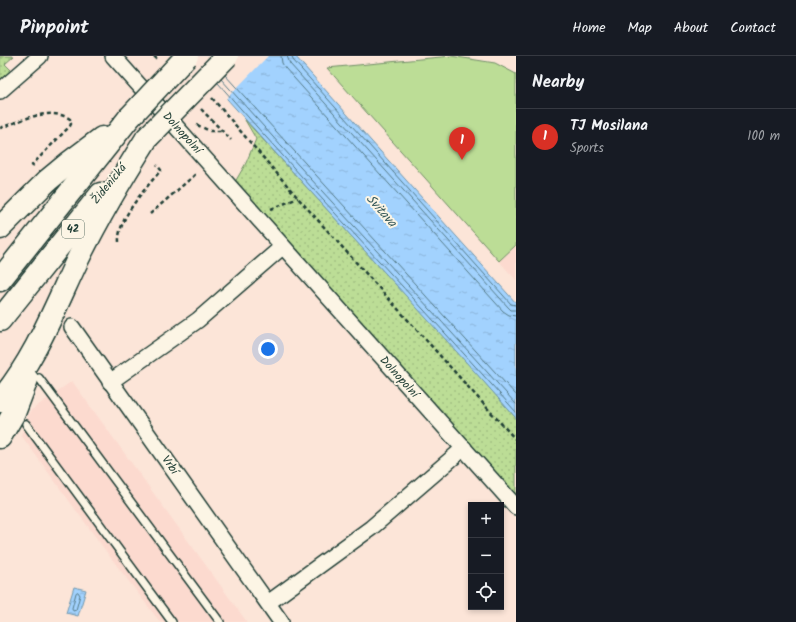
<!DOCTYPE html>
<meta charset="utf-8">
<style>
body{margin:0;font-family:Kalam,sans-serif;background:#20242c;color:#f1f3f6}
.controls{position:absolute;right:12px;bottom:12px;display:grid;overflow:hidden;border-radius:0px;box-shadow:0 2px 6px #0003}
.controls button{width:36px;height:36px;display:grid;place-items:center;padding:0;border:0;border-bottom:1px solid #363941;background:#171b24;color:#f1f3f6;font:20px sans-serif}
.you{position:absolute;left:268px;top:293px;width:14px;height:14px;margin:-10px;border:3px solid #fff;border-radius:50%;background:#1a73e8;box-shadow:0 0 0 6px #1a73e833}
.badge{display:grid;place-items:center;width:26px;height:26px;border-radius:50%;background:#d93025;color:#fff;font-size:13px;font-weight:700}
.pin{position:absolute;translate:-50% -33px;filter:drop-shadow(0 1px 2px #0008)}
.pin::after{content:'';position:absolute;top:21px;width:14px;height:12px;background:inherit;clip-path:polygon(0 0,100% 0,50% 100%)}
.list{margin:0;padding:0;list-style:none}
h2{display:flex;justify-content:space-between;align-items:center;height:52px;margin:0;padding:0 16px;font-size:17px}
h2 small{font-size:13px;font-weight:400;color:#9ea1a6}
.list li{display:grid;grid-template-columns:26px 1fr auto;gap:12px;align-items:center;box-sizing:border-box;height:56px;padding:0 16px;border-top:1px solid #363941}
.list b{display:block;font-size:15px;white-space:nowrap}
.list p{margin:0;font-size:13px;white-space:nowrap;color:#9ea1a6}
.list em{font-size:13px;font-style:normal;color:#9ea1a6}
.icon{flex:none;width:22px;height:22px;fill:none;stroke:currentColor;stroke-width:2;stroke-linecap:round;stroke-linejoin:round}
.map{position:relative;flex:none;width:516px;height:566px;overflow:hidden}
header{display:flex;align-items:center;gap:24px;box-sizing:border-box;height:56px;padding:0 20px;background:#171b24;border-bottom:1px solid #363941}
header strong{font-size:19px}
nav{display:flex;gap:22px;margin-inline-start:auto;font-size:14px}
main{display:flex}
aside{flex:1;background:#171b24}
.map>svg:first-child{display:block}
</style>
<header>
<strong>Pinpoint</strong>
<nav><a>Home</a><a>Map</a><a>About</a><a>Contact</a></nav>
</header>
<main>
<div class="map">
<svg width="516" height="566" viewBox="0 0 516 566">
<defs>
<pattern id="grass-dots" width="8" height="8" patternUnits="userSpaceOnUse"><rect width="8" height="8" fill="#bcdd96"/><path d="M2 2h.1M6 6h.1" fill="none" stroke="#a1bf82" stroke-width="1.8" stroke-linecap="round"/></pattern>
<pattern id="water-ripples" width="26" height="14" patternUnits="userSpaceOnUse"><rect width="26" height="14" fill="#a2d2fe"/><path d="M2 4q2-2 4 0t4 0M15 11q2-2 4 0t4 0" fill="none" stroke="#8bb5da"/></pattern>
</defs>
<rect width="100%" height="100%" fill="#fce5d8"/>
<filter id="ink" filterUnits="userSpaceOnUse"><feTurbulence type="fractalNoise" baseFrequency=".025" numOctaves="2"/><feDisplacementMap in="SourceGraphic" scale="8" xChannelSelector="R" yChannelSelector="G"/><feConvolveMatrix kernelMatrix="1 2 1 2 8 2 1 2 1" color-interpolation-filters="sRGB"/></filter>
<g filter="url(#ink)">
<g fill="#fcdacf">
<polygon points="516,189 516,224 499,205"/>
<polygon points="72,325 247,566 160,566 111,502 21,379 30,355"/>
</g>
<g fill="url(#grass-dots)" stroke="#6e8d65">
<polygon points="0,0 14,0 5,8 12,15 4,22 0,23"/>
<polygon points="245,64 456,294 516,362 516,441 235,126 246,107 256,83"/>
</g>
<polygon fill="#bcdd96" stroke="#6e8d65" points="451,0 495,7 516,18 516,189 499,205 327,12"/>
<g fill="url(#water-ripples)" stroke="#6e96ad">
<path d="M189,0H295L516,247V362C408,240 296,122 189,0Z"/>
<polygon points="74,531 86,534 78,560 66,557"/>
</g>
<polygon fill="#fce5d8" points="187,0 268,0 225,44"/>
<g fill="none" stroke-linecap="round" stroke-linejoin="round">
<g stroke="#537985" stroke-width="1">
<polyline points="281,0 282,7 285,12 503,255 509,259 516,260"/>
<polyline points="287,0 290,8 508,251 511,254 516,254"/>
<polyline points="292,0 293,4 511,248 516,249"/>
<polyline points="225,19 516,339"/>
<path d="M221,23C318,133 419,239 516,348"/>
<path d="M218,27C315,138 418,245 516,356"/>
<polygon points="78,536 80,539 76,554 73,555 72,552 76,537"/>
</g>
<defs>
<g id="service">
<polyline points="39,322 220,566"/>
<polyline points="26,368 172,566"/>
</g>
<g id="minor">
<polyline points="113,0 516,451"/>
<polyline points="0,35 40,0"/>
<polyline points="72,271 281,566"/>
<polyline points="110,326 198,264 282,191"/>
<polyline points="268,547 371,472 464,392"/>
</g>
<g id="trunk">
<polyline points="0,172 47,125 70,106 102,82"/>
<polyline points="0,224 129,62"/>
<polyline points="0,264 101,138"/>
<path d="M0,345C35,303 53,256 76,207C97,164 121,123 147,82"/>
<polyline points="0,381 14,357 27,323"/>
</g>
</defs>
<use href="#service" stroke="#1f3d34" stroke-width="10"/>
<use href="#minor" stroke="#1f3d34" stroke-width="18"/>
<use href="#trunk" stroke="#1f3d34" stroke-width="25"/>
<g stroke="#1f3d34" stroke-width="2.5" stroke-dasharray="4 3" stroke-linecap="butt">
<polyline points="154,0 158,4"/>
<polyline points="212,42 298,142 516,384"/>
<polyline points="201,53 231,84"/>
<polyline points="197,69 210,75 221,75"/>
<path d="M0,72C21,65 49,50 70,63L71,68L70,70L32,109L34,112"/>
<polyline points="271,153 298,142"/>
<polyline points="150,158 197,117"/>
<path d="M119,186C117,163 146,132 161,114L157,109"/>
</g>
<use href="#service" stroke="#fcf5e5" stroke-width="7"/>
<use href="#minor" stroke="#fcf5e5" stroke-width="15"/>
<use href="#trunk" stroke="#fcf5e5" stroke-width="22"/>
<defs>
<g id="trunk-bridge">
<polyline points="129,62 187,0"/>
<polyline points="147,82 227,0"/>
</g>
</defs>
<use href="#trunk-bridge" stroke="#1f3d34" stroke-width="25" stroke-linecap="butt"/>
<use href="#trunk-bridge" stroke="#fcf5e5" stroke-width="22"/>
</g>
</g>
<g text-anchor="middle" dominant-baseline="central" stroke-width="4" stroke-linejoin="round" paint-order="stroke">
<rect fill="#fcf5e5" stroke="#617469" stroke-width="1" x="62" y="164" width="22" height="18" rx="3"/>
<g font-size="11" font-weight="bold" fill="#1f3d34">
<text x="73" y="173">42</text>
</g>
<g font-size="12" fill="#1f3d34" stroke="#fcf5e5">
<text transform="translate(182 77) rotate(48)">Dolnopolní</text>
<text transform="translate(109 128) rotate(-51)">Židenická</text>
<text transform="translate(399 321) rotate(48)">Dolnopolní</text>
<text transform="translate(170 409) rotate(55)">Vrbí</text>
</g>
<g font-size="13" font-style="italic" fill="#395b5c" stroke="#fcf5e5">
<text transform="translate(381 155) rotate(49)">Svitava</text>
</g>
</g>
</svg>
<div class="controls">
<button>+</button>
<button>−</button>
<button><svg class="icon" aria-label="locate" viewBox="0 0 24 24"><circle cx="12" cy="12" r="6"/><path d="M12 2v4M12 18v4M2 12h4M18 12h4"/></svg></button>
</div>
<div class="you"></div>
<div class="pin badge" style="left:462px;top:104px">1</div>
</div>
<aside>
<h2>Nearby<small></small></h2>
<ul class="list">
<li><span class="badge">1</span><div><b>TJ Mosilana</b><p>Sports</p></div><em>100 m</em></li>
</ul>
</aside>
</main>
